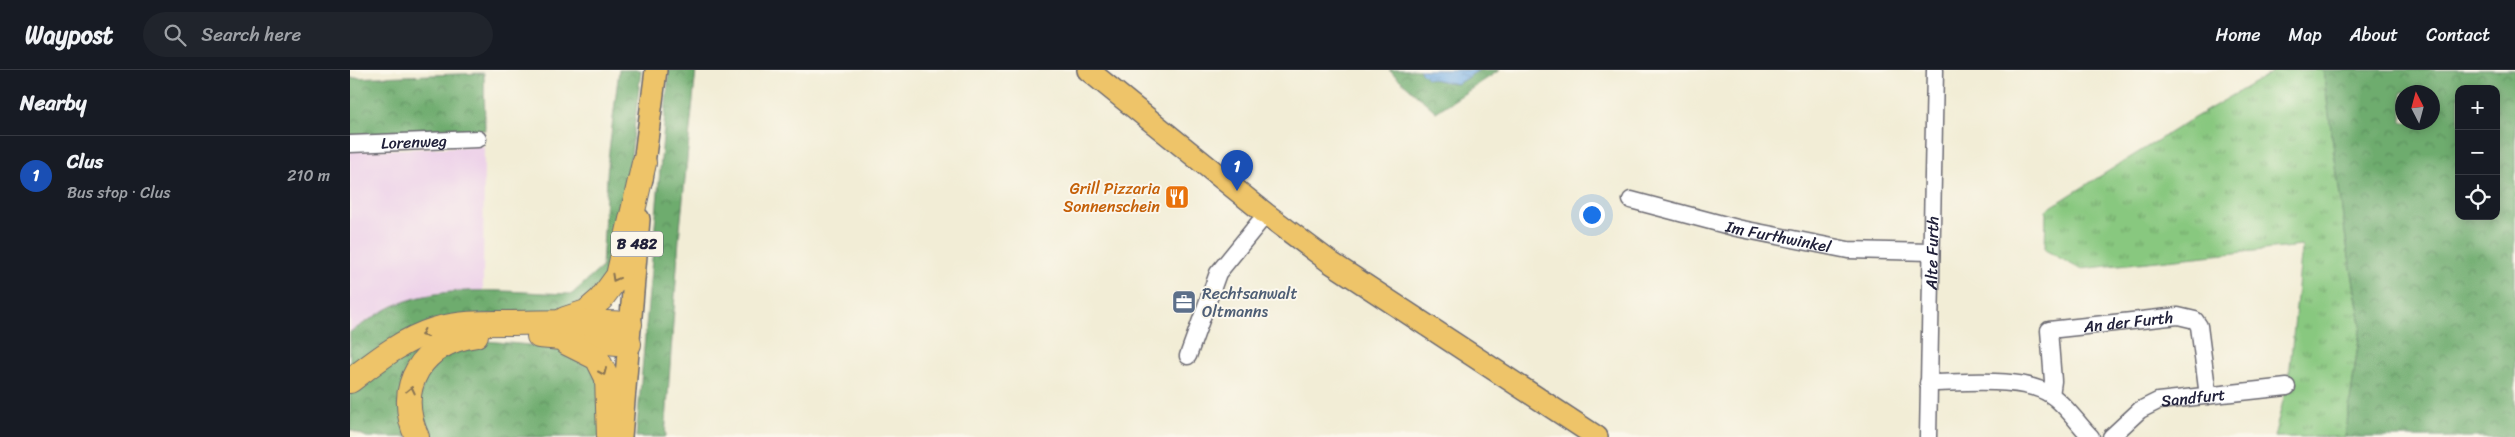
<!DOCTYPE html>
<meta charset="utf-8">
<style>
body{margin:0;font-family:Sriracha,sans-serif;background:#20242c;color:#f1f3f6}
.controls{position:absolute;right:15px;top:15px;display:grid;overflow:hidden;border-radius:10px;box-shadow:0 2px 12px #0003}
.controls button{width:45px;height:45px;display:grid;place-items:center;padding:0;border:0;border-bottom:1px solid #363941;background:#171b24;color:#f1f3f6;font:25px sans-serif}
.compass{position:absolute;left:2045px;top:15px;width:45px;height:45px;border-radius:50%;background:#171b24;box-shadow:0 2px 12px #0003;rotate:354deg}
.you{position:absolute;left:1241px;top:144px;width:18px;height:18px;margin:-12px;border:4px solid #fff;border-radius:50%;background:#1a73e8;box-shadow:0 0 0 8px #1a73e833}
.badge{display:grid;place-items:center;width:32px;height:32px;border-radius:50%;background:#db2777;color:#fff;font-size:16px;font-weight:700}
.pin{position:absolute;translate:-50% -41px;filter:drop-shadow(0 1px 2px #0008)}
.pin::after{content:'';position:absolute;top:26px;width:18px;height:15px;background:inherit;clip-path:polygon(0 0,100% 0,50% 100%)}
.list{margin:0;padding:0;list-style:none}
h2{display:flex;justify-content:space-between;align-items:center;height:65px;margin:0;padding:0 20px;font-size:21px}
h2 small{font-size:16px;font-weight:400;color:#9ea1a6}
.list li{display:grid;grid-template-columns:32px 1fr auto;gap:15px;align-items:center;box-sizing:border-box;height:80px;padding:0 20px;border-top:1px solid #363941}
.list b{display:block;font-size:19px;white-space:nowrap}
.list p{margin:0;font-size:16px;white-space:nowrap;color:#9ea1a6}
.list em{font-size:16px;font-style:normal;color:#9ea1a6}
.icon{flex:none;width:28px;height:28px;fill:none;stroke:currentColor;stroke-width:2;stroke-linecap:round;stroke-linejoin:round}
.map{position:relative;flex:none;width:2165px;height:367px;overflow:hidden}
header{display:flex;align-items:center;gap:30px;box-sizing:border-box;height:70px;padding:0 25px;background:#171b24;border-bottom:1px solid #363941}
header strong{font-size:24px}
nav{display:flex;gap:28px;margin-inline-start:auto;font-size:18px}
.search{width:350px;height:45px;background:#20242c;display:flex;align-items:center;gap:12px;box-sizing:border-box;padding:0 18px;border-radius:28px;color:#9ea1a6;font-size:19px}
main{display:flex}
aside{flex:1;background:#171b24}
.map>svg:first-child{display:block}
</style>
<header>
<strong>Waypost</strong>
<div class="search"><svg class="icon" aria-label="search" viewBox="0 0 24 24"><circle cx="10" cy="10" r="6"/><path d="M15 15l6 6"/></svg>Search here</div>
<nav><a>Home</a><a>Map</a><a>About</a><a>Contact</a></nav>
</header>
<main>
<aside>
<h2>Nearby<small></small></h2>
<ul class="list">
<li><span class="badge" style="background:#1a4fb4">1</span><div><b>Clus</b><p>Bus stop · Clus</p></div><em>210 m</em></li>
</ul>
</aside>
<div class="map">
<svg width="2165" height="367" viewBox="0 0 2165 367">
<defs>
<pattern id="grass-tufts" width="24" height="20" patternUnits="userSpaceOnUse" patternTransform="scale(1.25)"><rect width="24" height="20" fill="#88c87f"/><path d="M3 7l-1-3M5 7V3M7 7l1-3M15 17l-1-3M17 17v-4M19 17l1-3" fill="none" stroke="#6fa269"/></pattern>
<pattern id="forest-crowns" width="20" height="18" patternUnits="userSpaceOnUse" patternTransform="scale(1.25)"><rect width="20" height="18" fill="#6eac6e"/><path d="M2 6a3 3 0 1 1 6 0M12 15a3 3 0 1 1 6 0" fill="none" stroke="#5a8c5c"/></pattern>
<pattern id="water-ripples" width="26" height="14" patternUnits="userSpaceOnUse" patternTransform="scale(1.25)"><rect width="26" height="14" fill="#75aee5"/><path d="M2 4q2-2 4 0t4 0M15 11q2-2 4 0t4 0" fill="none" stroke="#608dbb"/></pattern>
</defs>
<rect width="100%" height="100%" fill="#fbf7ec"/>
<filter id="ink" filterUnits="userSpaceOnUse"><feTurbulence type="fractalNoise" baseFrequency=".02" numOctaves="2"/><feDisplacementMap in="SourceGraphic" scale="10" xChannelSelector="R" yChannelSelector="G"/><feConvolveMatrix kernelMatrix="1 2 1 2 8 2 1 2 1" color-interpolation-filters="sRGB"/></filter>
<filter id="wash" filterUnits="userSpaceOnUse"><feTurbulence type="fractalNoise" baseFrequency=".0096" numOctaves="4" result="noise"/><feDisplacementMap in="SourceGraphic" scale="20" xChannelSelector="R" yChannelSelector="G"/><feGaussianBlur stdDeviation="1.12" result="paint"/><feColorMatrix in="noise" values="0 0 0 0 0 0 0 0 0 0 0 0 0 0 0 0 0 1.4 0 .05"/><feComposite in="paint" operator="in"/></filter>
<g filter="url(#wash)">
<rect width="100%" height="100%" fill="#f2edd6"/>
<polygon fill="#edd1e9" points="134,76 133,222 108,221 42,237 0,262 0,81"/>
<polygon fill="url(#grass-tufts)" stroke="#55755d" points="1926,0 1973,0 1996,170 2011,254 1995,367 1924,367 1939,307 1952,176 1730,199 1695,180 1696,140 1837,52"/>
<g fill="url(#forest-crowns)" stroke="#486754" fill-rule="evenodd">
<path d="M269,0H291L270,183L240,233L206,245L129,244L0,299V262C14,254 28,243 43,236C99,212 163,223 222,224L252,197L258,89Z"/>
<polygon points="319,0 346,0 329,169 315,367 286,367"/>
<polygon points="1039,0 1069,0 1078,8 1107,14 1129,0 1150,0 1086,42"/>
<path d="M1973,0H2165V367H1995L2011,254L1996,170ZM2109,19H2146V146H2109ZM2052,22H2082V52H2052Z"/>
<polygon points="134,3 135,60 0,67 0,8"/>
<polygon points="136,271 213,278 243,295 253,324 250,367 76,367 66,340 78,297 115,274"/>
<polygon points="79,276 57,367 17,367 0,360 0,323 33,293 54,280"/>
</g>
<polygon fill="url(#water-ripples)" stroke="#4c6890" points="1069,0 1129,0 1107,14 1077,8"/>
</g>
<g filter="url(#ink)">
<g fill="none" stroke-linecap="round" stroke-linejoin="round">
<defs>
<g id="minor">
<path id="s1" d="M0,74L128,69"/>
<path id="s2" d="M1281,130L1387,158L1498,180L1580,182"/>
<polyline points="838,286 868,203 916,144"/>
<path d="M1578,313C1612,313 1673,306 1701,325C1716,335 1728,354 1741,367"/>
<path id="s3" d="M1701,325L1703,311L1699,260L1828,246L1845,250L1849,256L1858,326"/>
<path id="s4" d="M1578,367L1585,0"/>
<path id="s5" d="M1761,367L1790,340L1808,331L1937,317"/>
</g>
<g id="major">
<polyline points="738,0 916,144 980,192 1247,367"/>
<polyline points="292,109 306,0"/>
<polyline points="271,367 289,149"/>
</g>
<g id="highway">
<polyline points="215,249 236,242 251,229 268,206 294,93"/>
<polyline points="189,266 279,274"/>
<polyline points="217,273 247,288 257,308 259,367"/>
<path d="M0,311C26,291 52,270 84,260C110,252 136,253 163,253C202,252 241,252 280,254"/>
<path d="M67,367C44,317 72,272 126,265"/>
</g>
</defs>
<use href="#minor" stroke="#6b6971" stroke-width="19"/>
<use href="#major" stroke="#6b6971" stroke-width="24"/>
<use href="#highway" stroke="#6b6971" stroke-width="26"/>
<use href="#minor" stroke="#fff" stroke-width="16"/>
<use href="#major" stroke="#eec469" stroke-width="21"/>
<use href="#highway" stroke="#eec469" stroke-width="24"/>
</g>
<defs><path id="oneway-chevron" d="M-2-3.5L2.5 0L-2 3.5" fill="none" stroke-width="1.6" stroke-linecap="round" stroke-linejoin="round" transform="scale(1.25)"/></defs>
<g stroke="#887352">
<use href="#oneway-chevron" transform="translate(265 208) rotate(119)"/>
<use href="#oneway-chevron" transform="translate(74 264) rotate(155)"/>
<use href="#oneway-chevron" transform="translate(253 302) rotate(66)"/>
<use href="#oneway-chevron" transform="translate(61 320) rotate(-77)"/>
</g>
</g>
<defs>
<symbol id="restaurant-square" viewBox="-11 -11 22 22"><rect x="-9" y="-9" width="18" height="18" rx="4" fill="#e8710a" stroke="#fbf7ec"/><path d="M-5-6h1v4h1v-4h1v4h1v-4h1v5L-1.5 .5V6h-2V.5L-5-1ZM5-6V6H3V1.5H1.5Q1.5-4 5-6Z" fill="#fff"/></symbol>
<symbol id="office-square" viewBox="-11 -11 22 22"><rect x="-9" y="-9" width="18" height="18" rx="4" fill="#5c6f8a" stroke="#fbf7ec"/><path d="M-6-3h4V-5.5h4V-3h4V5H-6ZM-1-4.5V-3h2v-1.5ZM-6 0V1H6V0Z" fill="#fff"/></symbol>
</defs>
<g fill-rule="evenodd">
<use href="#restaurant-square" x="813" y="113" width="28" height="28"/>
<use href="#office-square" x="820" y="218" width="28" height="28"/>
</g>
<g text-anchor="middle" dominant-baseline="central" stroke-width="4" stroke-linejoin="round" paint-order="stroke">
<rect fill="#fbf7ec" stroke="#636270" stroke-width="1" x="261" y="161.5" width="52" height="25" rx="4"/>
<g font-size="15" font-weight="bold" fill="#22223b">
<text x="287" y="174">B 482</text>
</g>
<g font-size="16" fill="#22223b" stroke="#fbf7ec">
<text stroke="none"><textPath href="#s1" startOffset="64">Lorenweg</textPath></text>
<text stroke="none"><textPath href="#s2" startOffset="152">Im Furthwinkel</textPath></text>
<text stroke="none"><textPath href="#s4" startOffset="184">Alte Furth</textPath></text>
<text stroke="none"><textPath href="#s3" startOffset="145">An der Furth</textPath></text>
<text stroke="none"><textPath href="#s5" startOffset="95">Sandfurt</textPath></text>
</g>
<g font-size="16" fill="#c56008" stroke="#fbf7ec" text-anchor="end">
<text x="810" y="118">Grill Pizzaria<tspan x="810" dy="18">Sonnenschein</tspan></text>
</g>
<g font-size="16" fill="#4e5e75" stroke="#fbf7ec" text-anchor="start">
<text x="852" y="223">Rechtsanwalt<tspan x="852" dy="18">Oltmanns</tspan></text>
</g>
</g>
</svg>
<div class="controls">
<button>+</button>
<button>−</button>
<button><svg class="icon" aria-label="locate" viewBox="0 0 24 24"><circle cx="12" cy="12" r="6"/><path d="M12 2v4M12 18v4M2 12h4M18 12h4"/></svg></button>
</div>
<svg class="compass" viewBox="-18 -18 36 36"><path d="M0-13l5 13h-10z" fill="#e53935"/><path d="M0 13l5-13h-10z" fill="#9ea1a6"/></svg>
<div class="you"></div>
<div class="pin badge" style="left:887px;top:121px;background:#1a4fb4">1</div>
</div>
</main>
